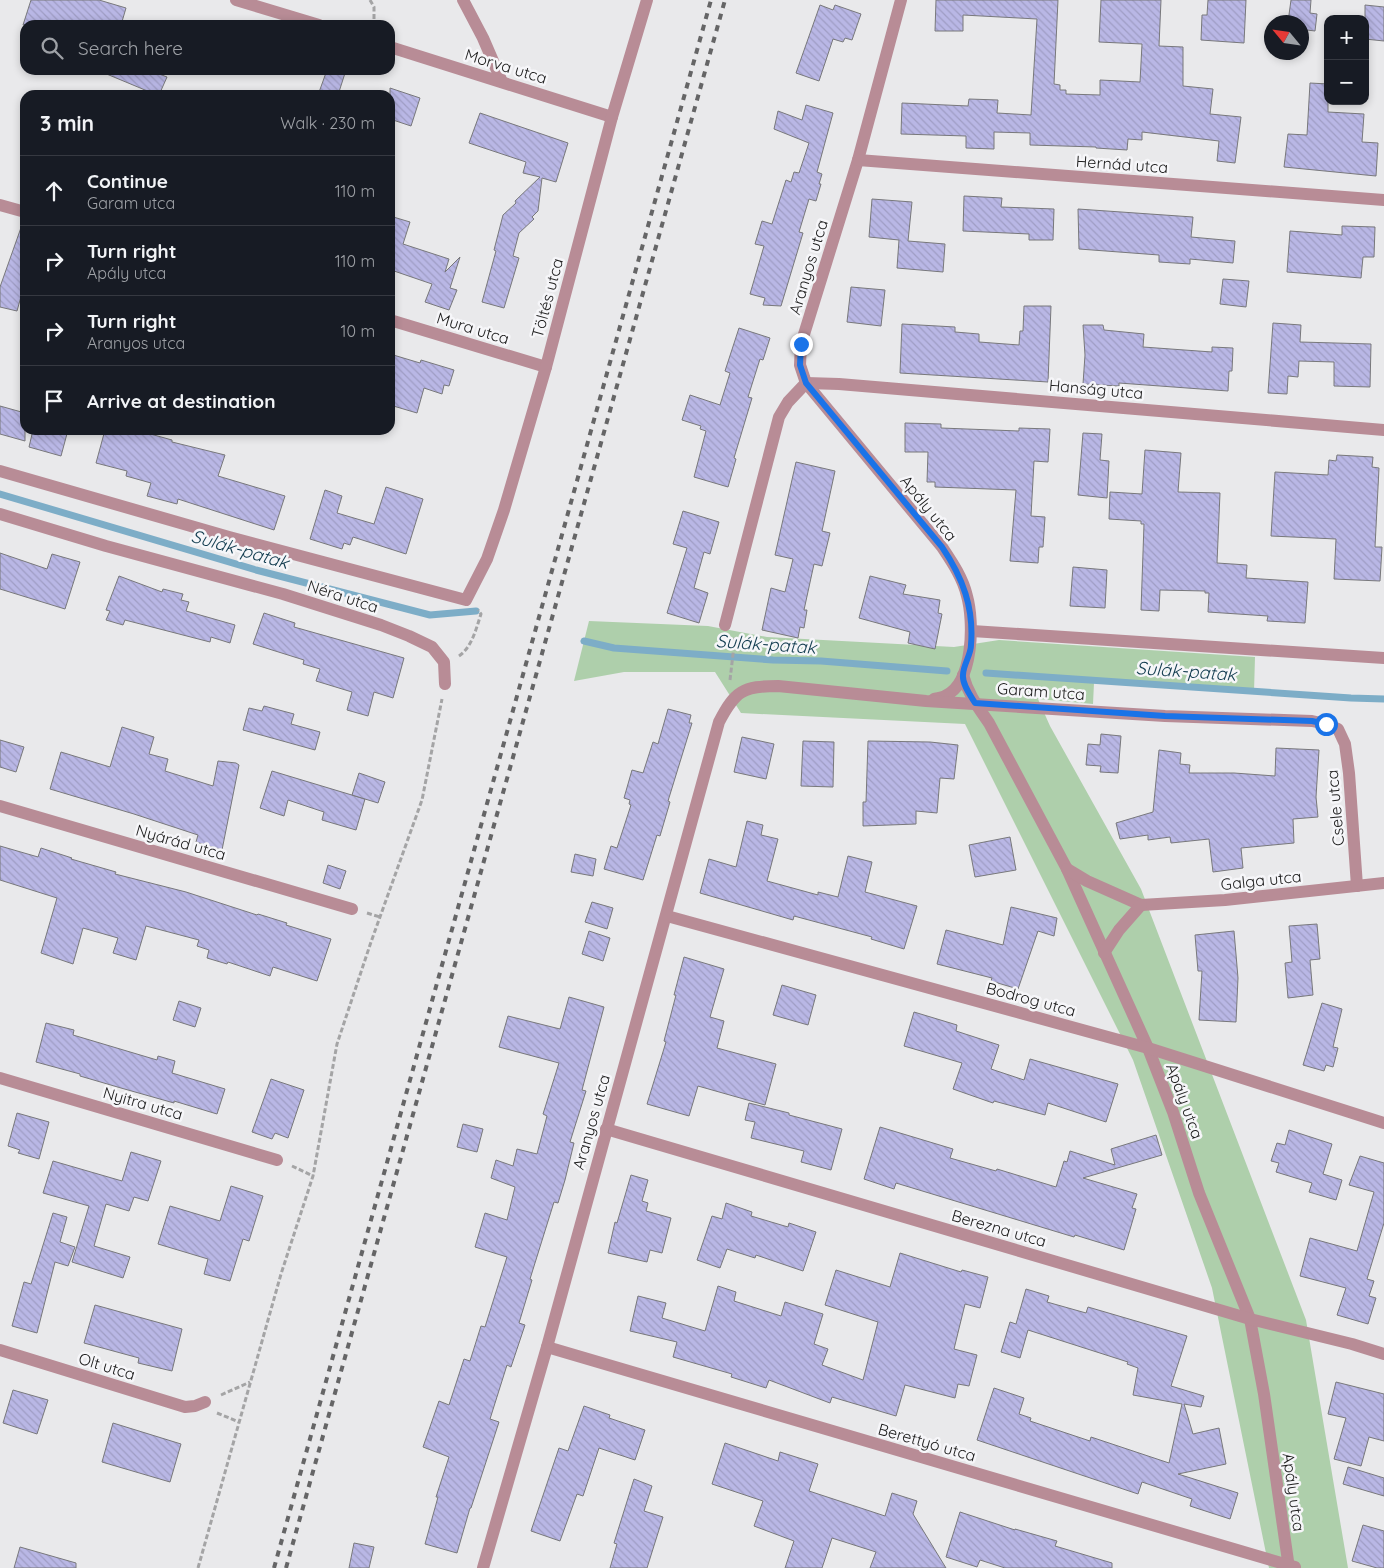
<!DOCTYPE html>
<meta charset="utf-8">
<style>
body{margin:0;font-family:Quicksand,sans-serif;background:#20242c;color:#f1f3f6}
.controls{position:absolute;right:15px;top:15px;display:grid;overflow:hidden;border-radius:10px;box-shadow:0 2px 8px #0003}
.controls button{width:45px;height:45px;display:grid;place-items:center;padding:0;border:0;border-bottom:1px solid #363941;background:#171b24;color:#f1f3f6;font:25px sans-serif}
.compass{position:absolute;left:1264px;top:15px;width:45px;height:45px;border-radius:50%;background:#171b24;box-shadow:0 2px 8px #0003;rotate:299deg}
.stop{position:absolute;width:15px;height:15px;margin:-11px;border:4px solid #1a73e8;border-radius:50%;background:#fff}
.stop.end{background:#1a73e8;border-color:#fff;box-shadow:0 1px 5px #0008}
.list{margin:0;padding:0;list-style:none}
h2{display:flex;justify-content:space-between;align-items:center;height:65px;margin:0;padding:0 20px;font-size:21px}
h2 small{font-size:16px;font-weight:400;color:#9ea1a6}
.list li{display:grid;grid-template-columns:32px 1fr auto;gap:15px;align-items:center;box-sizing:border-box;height:70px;padding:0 20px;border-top:1px solid #363941}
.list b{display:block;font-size:19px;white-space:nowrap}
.list p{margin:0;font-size:16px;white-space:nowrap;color:#9ea1a6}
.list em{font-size:16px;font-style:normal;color:#9ea1a6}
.icon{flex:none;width:28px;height:28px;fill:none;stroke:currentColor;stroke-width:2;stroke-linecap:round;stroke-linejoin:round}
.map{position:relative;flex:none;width:1384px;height:1568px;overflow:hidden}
.search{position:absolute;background:#171b24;box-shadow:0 2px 8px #0003;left:20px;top:20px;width:375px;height:55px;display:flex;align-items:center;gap:12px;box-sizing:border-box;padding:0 18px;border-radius:15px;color:#9ea1a6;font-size:19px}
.panel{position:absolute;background:#171b24;box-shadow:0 2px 8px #0003;left:20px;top:90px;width:375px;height:345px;border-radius:15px}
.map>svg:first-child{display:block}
</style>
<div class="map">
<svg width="1384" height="1568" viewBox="0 0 1384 1568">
<defs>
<pattern id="building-back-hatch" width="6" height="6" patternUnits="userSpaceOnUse" patternTransform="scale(1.25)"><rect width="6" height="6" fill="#b9b7e5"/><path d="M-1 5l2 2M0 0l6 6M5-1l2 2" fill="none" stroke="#9f9dc4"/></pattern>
</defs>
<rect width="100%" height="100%" fill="#e9e9eb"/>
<polygon fill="#aecfab" points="589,621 708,626 767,637 954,647 999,640 1255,657 1254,692 1094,683 1093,704 1038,699 1050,726 1141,889 1306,1320 1348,1568 1269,1568 1212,1288 1133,1060 965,724 741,713 715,672 624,672 574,681"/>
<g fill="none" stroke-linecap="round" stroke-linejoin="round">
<g stroke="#7dadc7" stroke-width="7">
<polyline points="0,494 256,570 430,615 476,611"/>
<polyline points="584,641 614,648 773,660 821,661 947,671"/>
<polyline points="986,673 1351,698 1384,699"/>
</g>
</g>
<g fill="url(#building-back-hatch)" stroke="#78787b">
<polygon points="31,0 99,0 126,8 121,25 23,25"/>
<polygon points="936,0 1058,0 1054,84 1060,85 1060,90 1066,90 1066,94 1100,95 1100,80 1140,82 1142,44 1099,42 1101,0 1161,0 1159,46 1183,47 1183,86 1213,89 1210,114 1241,117 1235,163 1217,161 1219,141 1142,132 1142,140 1128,139 1127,150 1096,148 1096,147 1030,145 1030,133 994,132 994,149 966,148 966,136 901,134 902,103 968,106 969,99 998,100 997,113 1031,115 1037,19 963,15 963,31 935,31"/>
<polygon points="1208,0 1246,0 1244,43 1201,40 1202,15 1207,15"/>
<polygon points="1291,0 1311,0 1310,13 1317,14 1315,31 1307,30 1307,35 1302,35 1302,22 1288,22"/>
<polygon points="820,5 833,10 835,5 861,14 852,40 845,38 843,42 833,39 819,81 796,73"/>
<polygon points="1365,5 1384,7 1384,41 1365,39"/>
<polygon points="97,70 149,70 167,77 159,95 157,95"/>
<polygon points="327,70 346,70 338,95 318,95"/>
<polygon points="1310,83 1328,84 1328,112 1364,114 1362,142 1378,143 1376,176 1284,167 1288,134 1307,135"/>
<polygon points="390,88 420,98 411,126 390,119"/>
<polygon points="806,105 833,113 817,172 822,174 819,184 821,184 816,201 809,199 799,232 803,233 781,306 763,305 765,298 750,294 764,246 755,244 762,221 772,224 786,180 791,182 794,172 799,173 809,143 774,129 778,111 802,120"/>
<polygon points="480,113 568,143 556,182 542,178 538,211 532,217 534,219 519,233 513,256 519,258 504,308 482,302 496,251 494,250 503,215 516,203 515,201 540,177 523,173 526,162 469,143"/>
<polygon points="964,196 1002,198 1001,207 1054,209 1053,240 1029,240 1029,234 963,231"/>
<polygon points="872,199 912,202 908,241 945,244 943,272 897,268 899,240 869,237"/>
<polygon points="1078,209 1193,217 1191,237 1235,241 1233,263 1190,259 1190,264 1159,262 1159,255 1079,249"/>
<polygon points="390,216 410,222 403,244 449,259 445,272 460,257 450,288 457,290 449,310 425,302 432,284 394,271 393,273 390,273"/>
<polygon points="23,222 25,222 25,282 17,311 0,307 0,287"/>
<polygon points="1342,226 1375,227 1374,257 1363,257 1361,278 1287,272 1290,231 1342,235"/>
<polygon points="1223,279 1249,281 1246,307 1220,304"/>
<polygon points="851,287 885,290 881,326 847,322"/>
<polygon points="1024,306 1051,306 1048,382 900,373 902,324 955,327 955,332 979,334 979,342 1019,345 1020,331 1023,331"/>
<polygon points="1273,323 1301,325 1300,342 1371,344 1370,387 1334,386 1334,362 1299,361 1298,377 1288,376 1287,394 1268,393"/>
<polygon points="1083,325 1103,325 1104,330 1144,334 1143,347 1212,352 1212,347 1233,348 1232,371 1229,371 1228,391 1119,383 1119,386 1083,384 1085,355"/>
<polygon points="739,328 770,338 763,360 760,359 748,397 752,398 734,458 736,459 728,487 694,477 706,431 700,429 701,426 682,420 690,395 720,405 730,373 725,371"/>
<polygon points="390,354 420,363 421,360 454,370 449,386 444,385 442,394 424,388 417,413 390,405"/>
<polygon points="0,406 25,413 25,441 0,434"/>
<polygon points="905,423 941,424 941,428 1019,431 1019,428 1050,429 1048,462 1034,461 1031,516 1045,517 1043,547 1039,547 1038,563 1010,561 1016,490 935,487 935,482 927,482 928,452 905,452"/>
<polygon points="33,430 68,430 61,456 29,447"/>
<polygon points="105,430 136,430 172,440 172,442 225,455 218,476 285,496 274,530 178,499 177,504 147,496 151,483 126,476 127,471 96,463"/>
<polygon points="1083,433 1102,434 1100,460 1109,461 1107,498 1078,495"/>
<polygon points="1145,450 1181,453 1178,492 1220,493 1217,563 1247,565 1246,578 1308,582 1305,623 1267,621 1268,616 1208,612 1209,593 1205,593 1205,591 1160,590 1159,611 1141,610 1144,524 1141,524 1141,521 1109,519 1110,492 1142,494"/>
<polygon points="1337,455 1373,457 1372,467 1379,468 1375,547 1382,547 1380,581 1334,579 1336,539 1271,536 1275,472 1328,475 1329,460 1336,461"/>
<polygon points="796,462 835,471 822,531 830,533 822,566 814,564 804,610 807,610 804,628 800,627 798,638 762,630 771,588 785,592 793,559 775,555"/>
<polygon points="386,487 423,499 406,554 353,537 350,545 344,543 342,549 310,539 325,490 342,496 337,513 374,524"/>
<polygon points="683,511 719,522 710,554 704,552 694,588 708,593 699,623 667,613 687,548 673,544"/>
<polygon points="0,553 47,569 52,554 80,562 65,609 0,589"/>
<polygon points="1073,567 1107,570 1105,608 1070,606"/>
<polygon points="119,576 162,592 163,589 183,594 181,600 189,602 186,611 235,625 230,643 211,637 210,642 125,620 123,625 106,620 110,611 106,610"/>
<polygon points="870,576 906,585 903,594 940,600 938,613 942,614 935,649 908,643 910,632 859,618"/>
<polygon points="264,613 295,623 294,627 404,658 393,698 374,692 368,716 347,710 352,692 316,681 320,669 303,664 304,660 253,644"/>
<polygon points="264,706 294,714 291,724 320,732 315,750 243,730 249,708 262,711"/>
<polygon points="668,709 691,715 689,723 692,723 668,801 670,802 660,836 657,835 643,880 604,869 611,846 617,848 631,805 629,804 630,800 624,798 632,770 643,773 653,742 658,744"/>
<polygon points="122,727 154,737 149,754 168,759 165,771 213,786 218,761 236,763 239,765 222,850 196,842 198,835 134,814 50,789 61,752 110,767"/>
<polygon points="1101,734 1121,736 1118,773 1100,772 1101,766 1086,765 1088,744 1100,745"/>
<polygon points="742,737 774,744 766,779 734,772"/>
<polygon points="0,740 24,747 16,772 0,767"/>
<polygon points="803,741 834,742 833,787 801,786"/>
<polygon points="868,741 930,742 958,745 954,779 940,778 937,813 916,811 916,824 863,826 863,802 866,802"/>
<polygon points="1276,748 1319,750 1316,797 1318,817 1293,819 1294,843 1241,848 1243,868 1213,872 1209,839 1171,843 1170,837 1148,840 1148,835 1120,839 1116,823 1153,812 1159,750 1181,753 1180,764 1190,765 1189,773 1234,773 1275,776"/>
<polygon points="272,771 365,799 356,830 322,820 324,812 288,800 284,816 260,808"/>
<polygon points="359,773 385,782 378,803 352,795"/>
<polygon points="747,821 763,825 761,835 778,839 767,881 818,895 818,892 838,897 848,856 872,862 865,892 917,906 904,949 871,939 872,937 794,916 793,920 700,893 709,859 736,867"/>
<polygon points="1010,837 1016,870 975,877 969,845"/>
<polygon points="0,846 38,857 41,848 72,858 71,859 116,872 115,874 186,892 257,915 258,914 287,923 286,925 331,939 317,981 273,967 270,976 228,962 227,964 207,958 209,950 197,946 199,940 146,926 136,960 113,953 118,938 83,928 73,964 41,953 57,898 0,880"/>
<polygon points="575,854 596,859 593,876 571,872"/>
<polygon points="328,865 346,871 340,889 323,883"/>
<polygon points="592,902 613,908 607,929 585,922"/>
<polygon points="1011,907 1057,918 1054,936 1038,931 1018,989 991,981 992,978 937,964 946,930 1003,945"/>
<polygon points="1317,924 1320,959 1310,960 1313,995 1288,998 1285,963 1292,962 1289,926"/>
<polygon points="589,931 610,938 603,961 582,954"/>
<polygon points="1234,931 1238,978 1236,1022 1199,1020 1202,971 1198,971 1195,935"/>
<polygon points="684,957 724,969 710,1017 724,1021 717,1048 776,1064 765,1105 698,1086 689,1116 647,1104 666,1042 664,1041 676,995 674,995"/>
<polygon points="782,985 816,995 808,1025 773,1015"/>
<polygon points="569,997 604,1007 582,1090 586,1091 570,1142 574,1143 565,1180 558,1203 554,1202 530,1279 532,1280 519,1323 525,1325 511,1367 507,1365 490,1419 499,1422 471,1508 470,1508 457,1553 425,1544 438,1497 436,1497 449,1457 423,1447 439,1401 449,1405 464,1359 470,1361 481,1326 485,1327 507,1257 475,1247 485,1213 507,1220 515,1187 491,1178 496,1160 513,1166 517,1149 537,1154 547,1116 543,1114 559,1063 499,1047 508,1016 560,1029"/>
<polygon points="179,1001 201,1008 195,1027 173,1020"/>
<polygon points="1322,1003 1342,1009 1333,1047 1338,1048 1333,1067 1326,1065 1324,1071 1303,1065"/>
<polygon points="914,1012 957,1025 956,1031 999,1045 991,1069 1024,1080 1030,1059 1118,1084 1106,1122 1048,1103 1045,1115 994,1101 993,1103 953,1089 962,1063 904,1046"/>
<polygon points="46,1023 74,1030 73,1035 157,1060 158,1056 175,1061 172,1073 225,1089 217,1114 174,1101 174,1103 121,1088 80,1076 80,1074 36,1062"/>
<polygon points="271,1079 304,1090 288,1138 275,1133 272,1139 252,1132"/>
<polygon points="749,1103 789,1113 789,1115 842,1129 831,1170 801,1162 804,1151 751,1138 755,1122 745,1120"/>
<polygon points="17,1113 49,1122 39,1159 18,1153 20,1150 8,1146"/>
<polygon points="463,1124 483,1129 477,1152 457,1147"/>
<polygon points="880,1127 953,1149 950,1158 996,1171 997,1169 1056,1187 1064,1161 1067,1162 1070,1151 1115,1165 1111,1149 1156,1135 1162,1155 1083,1178 1137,1194 1132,1208 1136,1209 1124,1250 1075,1235 1074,1237 896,1183 894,1189 864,1179"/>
<polygon points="1289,1130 1332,1144 1323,1174 1342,1180 1336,1200 1309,1192 1312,1183 1276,1172 1279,1163 1271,1161 1277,1143 1285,1145"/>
<polygon points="131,1152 161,1161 148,1201 134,1197 129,1211 106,1204 94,1246 130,1257 123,1278 72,1262 89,1206 43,1193 53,1161 122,1181"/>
<polygon points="1360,1156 1384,1163 1384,1223 1367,1279 1374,1281 1369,1296 1376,1298 1368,1324 1337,1315 1346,1288 1300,1276 1310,1238 1357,1251 1374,1192 1349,1185"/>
<polygon points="631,1175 648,1180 642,1201 648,1203 646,1211 671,1218 662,1253 650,1250 647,1262 608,1253 615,1222 617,1223"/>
<polygon points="231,1186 263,1196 249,1241 243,1239 230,1281 204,1274 208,1259 158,1244 170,1206 220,1221"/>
<polygon points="726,1203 752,1212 751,1216 788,1227 789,1223 816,1232 803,1271 756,1255 755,1258 727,1249 720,1268 697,1260 712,1216 722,1219"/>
<polygon points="53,1213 67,1217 60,1242 75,1247 68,1266 55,1262 37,1333 12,1326 24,1282 31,1284"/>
<polygon points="900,1253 961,1272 962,1270 988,1277 980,1308 965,1304 954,1349 977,1355 969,1386 958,1384 955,1398 905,1385 896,1416 832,1397 830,1403 769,1380 766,1388 731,1377 732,1374 673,1357 677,1342 630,1331 638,1296 666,1303 662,1318 705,1331 718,1286 736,1292 734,1301 781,1316 785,1302 823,1314 814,1344 828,1349 822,1365 863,1380 878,1322 825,1305 836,1270 890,1287"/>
<polygon points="1026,1289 1049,1296 1047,1302 1086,1313 1088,1307 1187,1336 1171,1386 1204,1396 1201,1407 1184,1404 1193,1434 1219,1428 1226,1464 1178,1474 1238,1493 1230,1519 1190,1506 1192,1499 1142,1482 1138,1494 977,1440 994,1388 1024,1398 1019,1414 1031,1418 1030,1421 1090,1441 1091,1437 1169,1463 1182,1404 1133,1395 1138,1368 1127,1364 1128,1362 1028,1330 1020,1358 1001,1352 1010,1322 1016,1324"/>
<polygon points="95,1305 182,1329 172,1371 138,1363 139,1358 84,1343"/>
<polygon points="1336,1382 1384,1394 1384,1441 1369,1437 1361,1466 1334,1459 1346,1418 1328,1414"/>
<polygon points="13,1390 48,1400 37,1434 3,1423"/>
<polygon points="584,1406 610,1415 609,1418 645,1430 635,1460 599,1448 583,1496 577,1494 560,1541 531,1531 559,1448 568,1451"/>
<polygon points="113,1423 181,1444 170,1482 102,1462"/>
<polygon points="725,1443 778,1461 780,1452 818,1464 809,1491 885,1516 892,1493 917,1501 913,1514 946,1568 870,1568 876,1552 832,1538 822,1568 785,1568 794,1541 754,1526 763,1501 712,1484"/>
<polygon points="1348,1467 1384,1478 1384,1496 1343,1484"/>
<polygon points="634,1479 652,1486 644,1511 663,1517 647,1568 610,1568 617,1544 614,1543"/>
<polygon points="960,1512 1015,1530 1015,1529 1057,1541 1055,1546 1112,1563 1112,1568 1005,1568 980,1560 977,1567 946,1557"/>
<polygon points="1363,1525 1384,1531 1384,1568 1377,1568 1352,1561"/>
<polygon points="354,1543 374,1547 369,1568 349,1568"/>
<polygon points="20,1547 76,1563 76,1568 14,1568"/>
</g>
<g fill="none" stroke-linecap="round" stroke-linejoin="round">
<g stroke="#a4a4a5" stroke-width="3" stroke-dasharray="5 2.5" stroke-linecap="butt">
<polyline points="370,0 374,7 374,25"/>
<path d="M459,656C472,647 476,629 481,614L478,610"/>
<polyline points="730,680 735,637"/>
<polyline points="367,913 380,917"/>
<polyline points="292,1166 313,1176"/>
<polyline points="221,1395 250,1382"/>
<polyline points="217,1413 239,1422"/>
<polyline points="198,1568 281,1274 313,1176 337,1044 371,942 422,800 442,699"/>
</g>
<g stroke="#b88c96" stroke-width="12">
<polyline points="236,0 319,25"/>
<polyline points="463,0 483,38 502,82"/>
<path d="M901,0L858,160L801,344L800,365L806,383L942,547C952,562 963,578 967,596C974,621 974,683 945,696C942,698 937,698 934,699"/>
<polyline points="390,47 612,117"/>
<polyline points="858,160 1384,200"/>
<polyline points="0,205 25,212"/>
<polyline points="390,320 546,367"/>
<polyline points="806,383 839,384 1384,430"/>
<polyline points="0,471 229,537 466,600 487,559 504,510 546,367 612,117 647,0"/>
<polyline points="0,514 106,546 283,594 381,625 409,636 432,647 444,662 445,684"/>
<polyline points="725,625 779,417 788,402 806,383"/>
<polyline points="972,631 1384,658"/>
<path d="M963,675C968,694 978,707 989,723L1067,869L1148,1048L1173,1112L1199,1193L1250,1319L1264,1394L1289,1568"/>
<polyline points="0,806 352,909"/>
<polyline points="1067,869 1087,881 1141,905 1225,900 1384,883"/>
<polyline points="667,916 1148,1048 1384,1123"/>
<polyline points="1104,953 1119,930 1141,905"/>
<polyline points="0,1078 277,1160"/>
<polyline points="606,1129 1250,1319 1352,1344 1384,1354"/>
<polyline points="547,1347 1295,1567"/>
<polyline points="0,1350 185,1407 195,1406 205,1402"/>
<path d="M483,1568L547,1347L719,722C735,691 743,686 778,686L926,701L1165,716L1312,721L1326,724L1338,729L1345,744L1349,773L1357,886"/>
</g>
<g stroke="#656566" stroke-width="4" stroke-dasharray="6 6" stroke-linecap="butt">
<polyline points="274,1568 711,0"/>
<polyline points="286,1568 725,0"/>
</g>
</g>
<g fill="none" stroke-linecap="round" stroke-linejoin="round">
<path stroke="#1a73e8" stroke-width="6" d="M801,344L800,365L806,383L942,547C963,578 974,608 971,645C971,655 963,665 963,675C962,684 970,695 975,703L1165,716L1312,721L1326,724"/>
</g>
<g text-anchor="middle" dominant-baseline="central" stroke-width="5" stroke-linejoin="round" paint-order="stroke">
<g font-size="16" fill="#202020" stroke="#f6f6f9">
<text transform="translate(506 66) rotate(17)">Morva utca</text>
<text transform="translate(1122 164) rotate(4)">Hernád utca</text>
<text transform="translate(808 267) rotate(-73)">Aranyos utca</text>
<text transform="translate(547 298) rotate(-75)">Töltés utca</text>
<text transform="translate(473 328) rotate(17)">Mura utca</text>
<text transform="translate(1096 389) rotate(5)">Hanság utca</text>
<text transform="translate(929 508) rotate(51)">Apály utca</text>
<text transform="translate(343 596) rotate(18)">Néra utca</text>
<text transform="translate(1041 691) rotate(4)">Garam utca</text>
<text transform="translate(1335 808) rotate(-95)">Csele utca</text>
<text transform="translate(181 842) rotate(16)">Nyárád utca</text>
<text transform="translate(1261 880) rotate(-6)">Galga utca</text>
<text transform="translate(1031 999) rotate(15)">Bodrog utca</text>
<text transform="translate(1185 1101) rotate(70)">Apály utca</text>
<text transform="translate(143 1103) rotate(16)">Nyitra utca</text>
<text transform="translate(591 1122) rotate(-74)">Aranyos utca</text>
<text transform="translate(999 1228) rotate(16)">Berezna utca</text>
<text transform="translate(107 1366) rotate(17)">Olt utca</text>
<text transform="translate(927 1442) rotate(16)">Berettyó utca</text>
<text transform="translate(1294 1492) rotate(82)">Apály utca</text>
</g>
<g font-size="18" font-style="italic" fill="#123c4f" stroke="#f6f6f9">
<text transform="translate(240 549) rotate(16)">Sulák-patak</text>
<text transform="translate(766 644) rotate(4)">Sulák-patak</text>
<text transform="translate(1186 671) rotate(4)">Sulák-patak</text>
</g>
</g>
</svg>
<div class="controls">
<button>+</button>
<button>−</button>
</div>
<svg class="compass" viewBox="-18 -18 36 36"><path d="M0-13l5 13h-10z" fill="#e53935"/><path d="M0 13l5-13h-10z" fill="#9ea1a6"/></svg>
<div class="stop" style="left:1326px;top:724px"></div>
<div class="stop end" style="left:801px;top:344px"></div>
<div class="search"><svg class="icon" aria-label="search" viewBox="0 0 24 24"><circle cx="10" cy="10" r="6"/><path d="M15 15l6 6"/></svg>Search here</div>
<section class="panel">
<h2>3 min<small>Walk · 230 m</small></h2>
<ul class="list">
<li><svg class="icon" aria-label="ahead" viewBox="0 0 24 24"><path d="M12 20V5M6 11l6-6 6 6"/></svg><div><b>Continue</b><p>Garam utca</p></div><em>110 m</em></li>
<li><svg class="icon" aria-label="right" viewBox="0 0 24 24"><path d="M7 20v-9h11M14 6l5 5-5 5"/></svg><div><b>Turn right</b><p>Apály utca</p></div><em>110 m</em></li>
<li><svg class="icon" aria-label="right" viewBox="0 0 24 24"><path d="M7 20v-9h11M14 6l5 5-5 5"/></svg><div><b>Turn right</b><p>Aranyos utca</p></div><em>10 m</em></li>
<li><svg class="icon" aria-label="arrive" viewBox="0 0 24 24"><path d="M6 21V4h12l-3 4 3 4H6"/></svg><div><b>Arrive at destination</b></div></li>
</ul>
</section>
</div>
